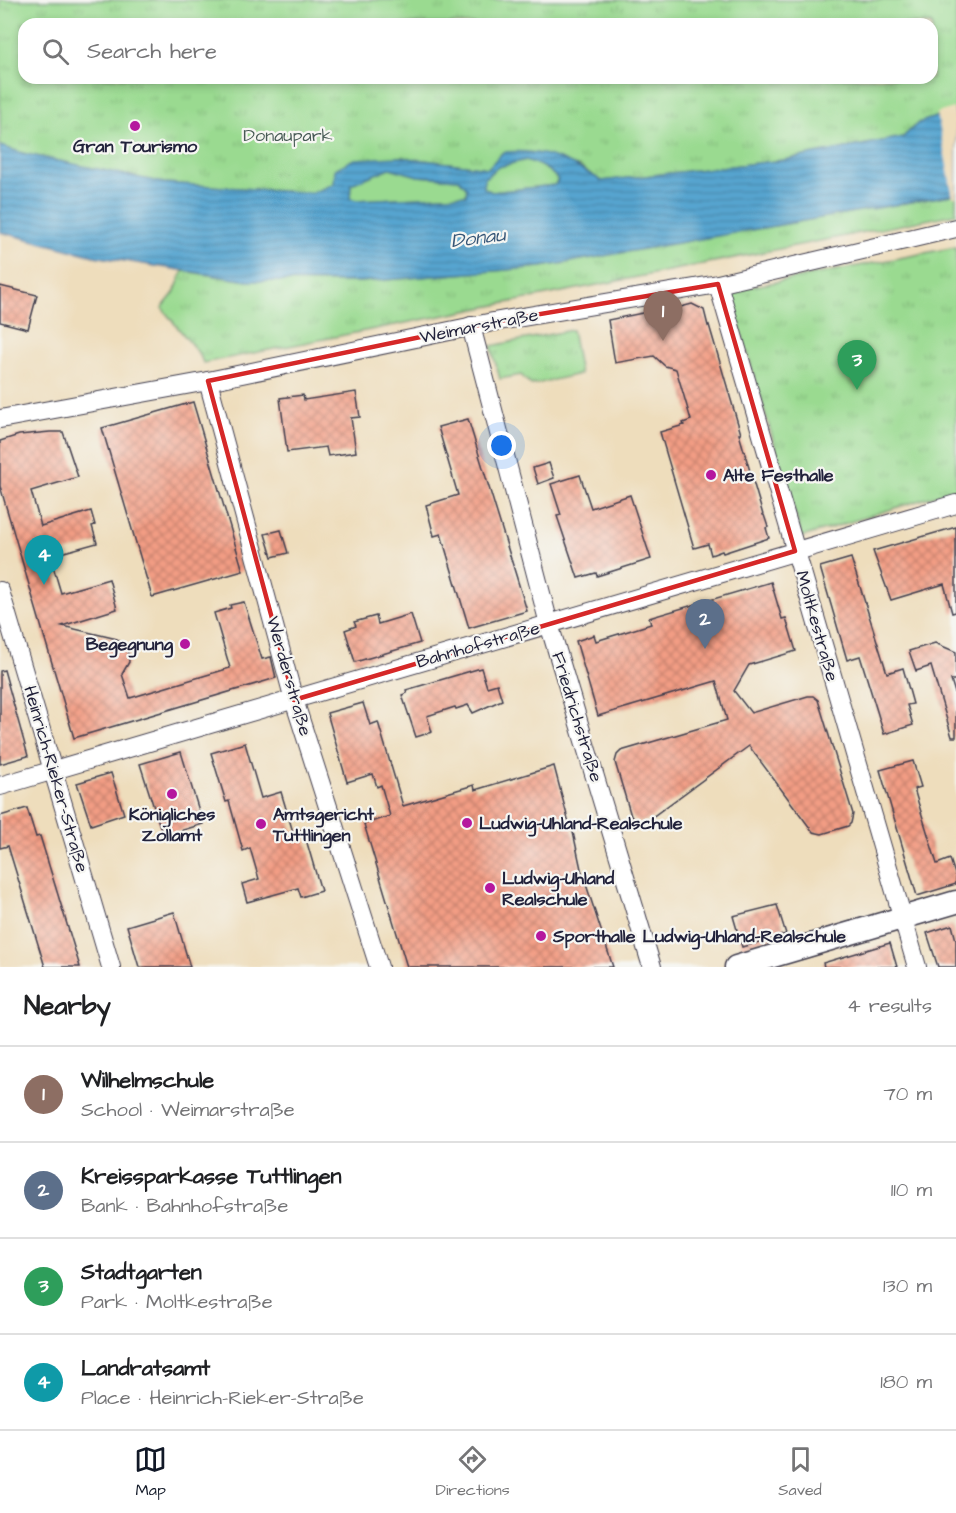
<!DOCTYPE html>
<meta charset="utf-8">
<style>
body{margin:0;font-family:"Architects Daughter",sans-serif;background:#f2f2f2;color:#202124}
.you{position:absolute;left:502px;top:446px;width:21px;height:21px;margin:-15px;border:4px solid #fff;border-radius:50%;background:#1a73e8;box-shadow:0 0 0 9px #1a73e833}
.badge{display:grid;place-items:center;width:39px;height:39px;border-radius:50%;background:#111827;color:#fff;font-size:20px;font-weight:700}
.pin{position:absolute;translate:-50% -50px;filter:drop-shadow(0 2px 3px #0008)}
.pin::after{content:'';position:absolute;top:32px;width:21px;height:18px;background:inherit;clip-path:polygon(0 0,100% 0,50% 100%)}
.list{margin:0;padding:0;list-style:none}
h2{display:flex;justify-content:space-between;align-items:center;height:78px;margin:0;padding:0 24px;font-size:26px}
h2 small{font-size:20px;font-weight:400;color:#757577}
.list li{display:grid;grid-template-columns:39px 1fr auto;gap:18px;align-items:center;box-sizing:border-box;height:96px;padding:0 24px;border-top:2px solid #e0e0e0}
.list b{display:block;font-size:22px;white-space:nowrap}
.list p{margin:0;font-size:20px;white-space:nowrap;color:#757577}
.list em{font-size:20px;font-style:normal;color:#757577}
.icon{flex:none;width:33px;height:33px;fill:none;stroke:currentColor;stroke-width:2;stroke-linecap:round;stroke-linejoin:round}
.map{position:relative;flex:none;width:956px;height:967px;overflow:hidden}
.search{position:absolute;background:#fff;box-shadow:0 3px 9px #0003;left:18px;right:18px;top:18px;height:66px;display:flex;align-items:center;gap:15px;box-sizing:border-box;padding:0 21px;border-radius:18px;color:#757577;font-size:22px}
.sheet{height:462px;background:#fff}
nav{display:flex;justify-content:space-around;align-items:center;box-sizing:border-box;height:84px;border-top:2px solid #e0e0e0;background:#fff;font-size:16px;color:#757577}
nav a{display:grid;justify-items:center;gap:3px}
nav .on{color:#111827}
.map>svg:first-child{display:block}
</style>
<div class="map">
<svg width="956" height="967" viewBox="0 0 956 967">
<defs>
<pattern id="park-tufts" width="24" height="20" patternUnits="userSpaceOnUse" patternTransform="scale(1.5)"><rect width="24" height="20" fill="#9ada90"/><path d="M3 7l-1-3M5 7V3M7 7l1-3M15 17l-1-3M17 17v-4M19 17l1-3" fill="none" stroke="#84bb7d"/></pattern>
<pattern id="water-rules" width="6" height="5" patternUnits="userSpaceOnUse" patternTransform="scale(1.5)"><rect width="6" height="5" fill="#57a5d0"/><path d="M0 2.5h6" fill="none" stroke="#4886aa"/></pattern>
<pattern id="building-cross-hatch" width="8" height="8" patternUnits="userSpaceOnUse" patternTransform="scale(1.5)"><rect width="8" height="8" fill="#f39d84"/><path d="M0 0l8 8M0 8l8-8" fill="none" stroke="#c4806d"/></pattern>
</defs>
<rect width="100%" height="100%" fill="#f6f6f2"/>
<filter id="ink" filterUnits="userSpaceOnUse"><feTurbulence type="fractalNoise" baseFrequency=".0167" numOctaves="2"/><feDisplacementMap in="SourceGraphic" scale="12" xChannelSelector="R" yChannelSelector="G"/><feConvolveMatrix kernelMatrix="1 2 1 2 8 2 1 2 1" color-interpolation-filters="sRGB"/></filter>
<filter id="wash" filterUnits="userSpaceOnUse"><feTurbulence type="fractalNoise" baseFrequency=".008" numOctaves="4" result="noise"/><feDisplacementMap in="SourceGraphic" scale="24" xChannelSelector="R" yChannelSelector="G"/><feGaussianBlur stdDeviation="1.35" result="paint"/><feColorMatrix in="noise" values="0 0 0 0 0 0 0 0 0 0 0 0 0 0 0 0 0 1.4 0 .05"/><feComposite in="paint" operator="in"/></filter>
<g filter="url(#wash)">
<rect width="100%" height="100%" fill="#eeddbc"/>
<g fill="#9ada90" stroke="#5e7e66" stroke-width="1.5">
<path d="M526,160C539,165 550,169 558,180L555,185L492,192L484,188L485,178L498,167Z"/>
<polygon points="390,168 418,176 459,179 467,188 466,195 356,200 350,198 351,184"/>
</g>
<g fill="url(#park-tufts)" stroke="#5e7e66" stroke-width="1.5" fill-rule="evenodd">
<path d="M0,0H956V110L918,123L903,137L784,160L602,181L578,166L503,152L488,168L400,157L312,193L164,183L26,154L0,146ZM24,24H932V78H24Z"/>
<polygon points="956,194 956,214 203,363 200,355 162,308 174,293 183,271 248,281 360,282 541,267"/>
<polygon points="956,247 956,489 802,537 729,291"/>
<polygon points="572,330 580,374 531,385 521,375 500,379 491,346"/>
</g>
<path fill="url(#water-rules)" stroke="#3c6486" stroke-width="1.5" fill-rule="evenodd" d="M956,110V194L541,267L360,282L248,281L94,256L0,232V146L26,154L164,183L312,193L334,184L335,169L354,159L400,157L488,168L503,152C545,149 567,160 602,181L784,160L903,137L918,123ZM526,160C539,165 550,169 558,180L555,185L492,192L484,188L485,178L498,167ZM390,168L418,176L459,179L467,188L466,195L356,200L350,198L351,184Z"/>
<polygon fill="#eeddbc" points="954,108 956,121 956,197 953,197 937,113"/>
<g id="blocks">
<g fill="url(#building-cross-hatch)">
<polygon points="0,286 37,295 28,329 0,322"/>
<polygon points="692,304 704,310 708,326 709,325 741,434 739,434 763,515 764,515 768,527 766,528 769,538 723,553 722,551 711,555 708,544 694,548 660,432 684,425 683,423 691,420 676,369 665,366 654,356 615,363 608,320 677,306 677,308"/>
<polygon points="356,392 360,417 351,418 356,452 328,456 326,447 287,452 280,398 303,395 304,400"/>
<polygon points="193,402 243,571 152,597 102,428"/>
<polygon points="468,419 527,611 469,628 441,534 434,536 426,505 458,495 438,427"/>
<polygon points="50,432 63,432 78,477 31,491 41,526 91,511 95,525 92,526 97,543 50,556 61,593 109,579 117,609 62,626 117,639 123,644 128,653 129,662 122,674 130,698 230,668 214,613 231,608 230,605 244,602 262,659 271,657 276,678 74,738 0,486 0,441 19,435"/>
<polygon points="549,463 554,478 538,484 533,468"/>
<polygon points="580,475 591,508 630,495 651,559 597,576 596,573 578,578 557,516 561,515 551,484"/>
<polygon points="956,527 956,612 952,613 944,584 891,600 873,551"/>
<polygon points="281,530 288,553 272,557 265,534"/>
<polygon points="851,558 887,673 903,668 913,704 907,705 913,725 884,734 860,656 847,660 820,567"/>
<polygon points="771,582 782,619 786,618 796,651 749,665 734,691 751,713 808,696 813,696 818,700 853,814 851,823 848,826 822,834 813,832 749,746 648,820 641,822 636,821 631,816 615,762 617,755 621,751 727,720 716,681 598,716 576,641 594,635 596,641 651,624 649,618"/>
<polygon points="411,614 420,643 355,662 345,630 356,626 354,622 376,616 378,624"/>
<polygon points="935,643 956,652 956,680 951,680 956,696 956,737 952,737 931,666 916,671 909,651"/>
<polygon points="481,668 487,687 497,684 502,700 473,713 468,705 456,709 455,707 427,716 432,732 416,737 402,695 407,693 406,690"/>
<polygon points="4,670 28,756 0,764 0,671"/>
<polygon points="363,703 370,725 378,722 403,806 474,785 475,790 554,766 569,823 571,823 581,869 613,967 407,967 364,824 390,816 381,785 377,787 373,774 347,782 327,713"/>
<polygon points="245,743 261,798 281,792 293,832 303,829 321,891 301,897 298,888 247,902 242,884 259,879 250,848 243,851 229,801 226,802 211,753"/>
<polygon points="181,752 203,824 163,836 140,764"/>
<polygon points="913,761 921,787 914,789 937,864 950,859 956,877 956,884 917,896 880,770"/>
<polygon points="111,773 124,814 91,825 77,783"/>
<polygon points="27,808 36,837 40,836 80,967 45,967 8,846 0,848 0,816"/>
<polygon points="777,905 786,934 742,947 733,916"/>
<polygon points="174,912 190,967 139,967 127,926"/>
<polygon points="952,925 956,940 956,967 938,967 927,933"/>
<polygon points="890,943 897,967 824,967 823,963"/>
</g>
</g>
</g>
<g filter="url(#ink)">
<use href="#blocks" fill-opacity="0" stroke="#413e4e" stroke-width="1.5"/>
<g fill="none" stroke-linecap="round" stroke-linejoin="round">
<defs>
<g id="minor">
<polyline points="718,284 917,967"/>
<polyline points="471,326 549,624 652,967"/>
<polyline points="208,381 294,700 379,967"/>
<polyline points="0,419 208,381 493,322 718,284 956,228"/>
<polyline points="0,591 111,967"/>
<polyline points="0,786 956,504"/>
</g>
<polyline id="tertiary" points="736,967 956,902"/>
</defs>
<use href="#minor" stroke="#413e4e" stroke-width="20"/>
<use href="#tertiary" stroke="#413e4e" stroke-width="25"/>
<use href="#minor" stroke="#fff" stroke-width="18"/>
<use href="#tertiary" stroke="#fff" stroke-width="22"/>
</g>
</g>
<path fill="none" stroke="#d62828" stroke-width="4.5" stroke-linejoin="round" d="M718,284L795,551L294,700L208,381L493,322Z"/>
<g fill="#b5179e" stroke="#f6f6f2" stroke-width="2">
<circle cx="135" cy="126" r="6"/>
<circle cx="711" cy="475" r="6"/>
<circle cx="185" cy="644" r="6"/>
<circle cx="172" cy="794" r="6"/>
<circle cx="467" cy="823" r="6"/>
<circle cx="261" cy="824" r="6"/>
<circle cx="490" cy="888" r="6"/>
<circle cx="541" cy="936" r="6"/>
</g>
<g text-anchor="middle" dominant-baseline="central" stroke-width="4.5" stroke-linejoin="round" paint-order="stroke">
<g font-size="18" fill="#465954" stroke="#f6f6f2">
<text x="288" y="135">Donaupark</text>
</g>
<g font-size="18" font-weight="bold" fill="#22223b" stroke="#f6f6f2" text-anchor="start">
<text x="135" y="146" text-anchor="middle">Gran Tourismo</text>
<text x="723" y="475">Alte Festhalle</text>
<text x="173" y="644" text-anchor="end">Begegnung</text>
<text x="172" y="814" text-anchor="middle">Königliches<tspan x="172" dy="21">Zollamt</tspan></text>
<text x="273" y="814">Amtsgericht<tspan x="273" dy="21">Tuttlingen</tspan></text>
<text x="479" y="823">Ludwig-Uhland-Realschule</text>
<text x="502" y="878">Ludwig-Uhland<tspan x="502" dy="21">Realschule</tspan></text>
<text x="553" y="936">Sporthalle Ludwig-Uhland-Realschule</text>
</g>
<g font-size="18" fill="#22223b" stroke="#f6f6f2">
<text transform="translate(479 326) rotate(-11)">Weimarstraße</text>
<text transform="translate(817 626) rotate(74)">Moltkestraße</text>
<text transform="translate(478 645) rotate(-16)">Bahnhofstraße</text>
<text transform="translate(289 676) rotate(74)">Werderstraße</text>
<text transform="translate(577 717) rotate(73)">Friedrichstraße</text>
<text transform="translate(56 779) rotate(74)">Heinrich-Rieker-Straße</text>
</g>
<g font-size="20" font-style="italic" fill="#375677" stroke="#f6f6f2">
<text transform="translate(478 238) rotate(-7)">Donau</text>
</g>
</g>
</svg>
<div class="you"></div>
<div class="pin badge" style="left:663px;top:341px;background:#8d6e63">1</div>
<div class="pin badge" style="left:705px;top:649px;background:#5c6f8a">2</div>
<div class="pin badge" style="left:857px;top:390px;background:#2e9e5b">3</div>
<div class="pin badge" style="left:44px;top:585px;background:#0f9aa8">4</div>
<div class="search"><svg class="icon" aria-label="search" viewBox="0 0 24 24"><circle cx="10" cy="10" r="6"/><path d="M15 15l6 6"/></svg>Search here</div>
</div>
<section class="sheet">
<h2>Nearby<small>4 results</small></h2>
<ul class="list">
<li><span class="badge" style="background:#8d6e63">1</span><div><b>Wilhelmschule</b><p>School · Weimarstraße</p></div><em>70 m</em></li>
<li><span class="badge" style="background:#5c6f8a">2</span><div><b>Kreissparkasse Tuttlingen</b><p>Bank · Bahnhofstraße</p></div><em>110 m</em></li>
<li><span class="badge" style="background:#2e9e5b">3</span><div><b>Stadtgarten</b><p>Park · Moltkestraße</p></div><em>130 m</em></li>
<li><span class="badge" style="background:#0f9aa8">4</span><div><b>Landratsamt</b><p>Place · Heinrich-Rieker-Straße</p></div><em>180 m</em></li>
</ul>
</section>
<nav>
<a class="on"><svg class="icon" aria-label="map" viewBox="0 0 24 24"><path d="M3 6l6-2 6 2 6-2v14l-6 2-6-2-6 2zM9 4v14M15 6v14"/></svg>Map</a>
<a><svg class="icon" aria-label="directions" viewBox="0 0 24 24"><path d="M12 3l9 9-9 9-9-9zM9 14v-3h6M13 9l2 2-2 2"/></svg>Directions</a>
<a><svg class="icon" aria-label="saved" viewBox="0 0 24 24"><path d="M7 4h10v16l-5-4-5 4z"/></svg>Saved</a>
</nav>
